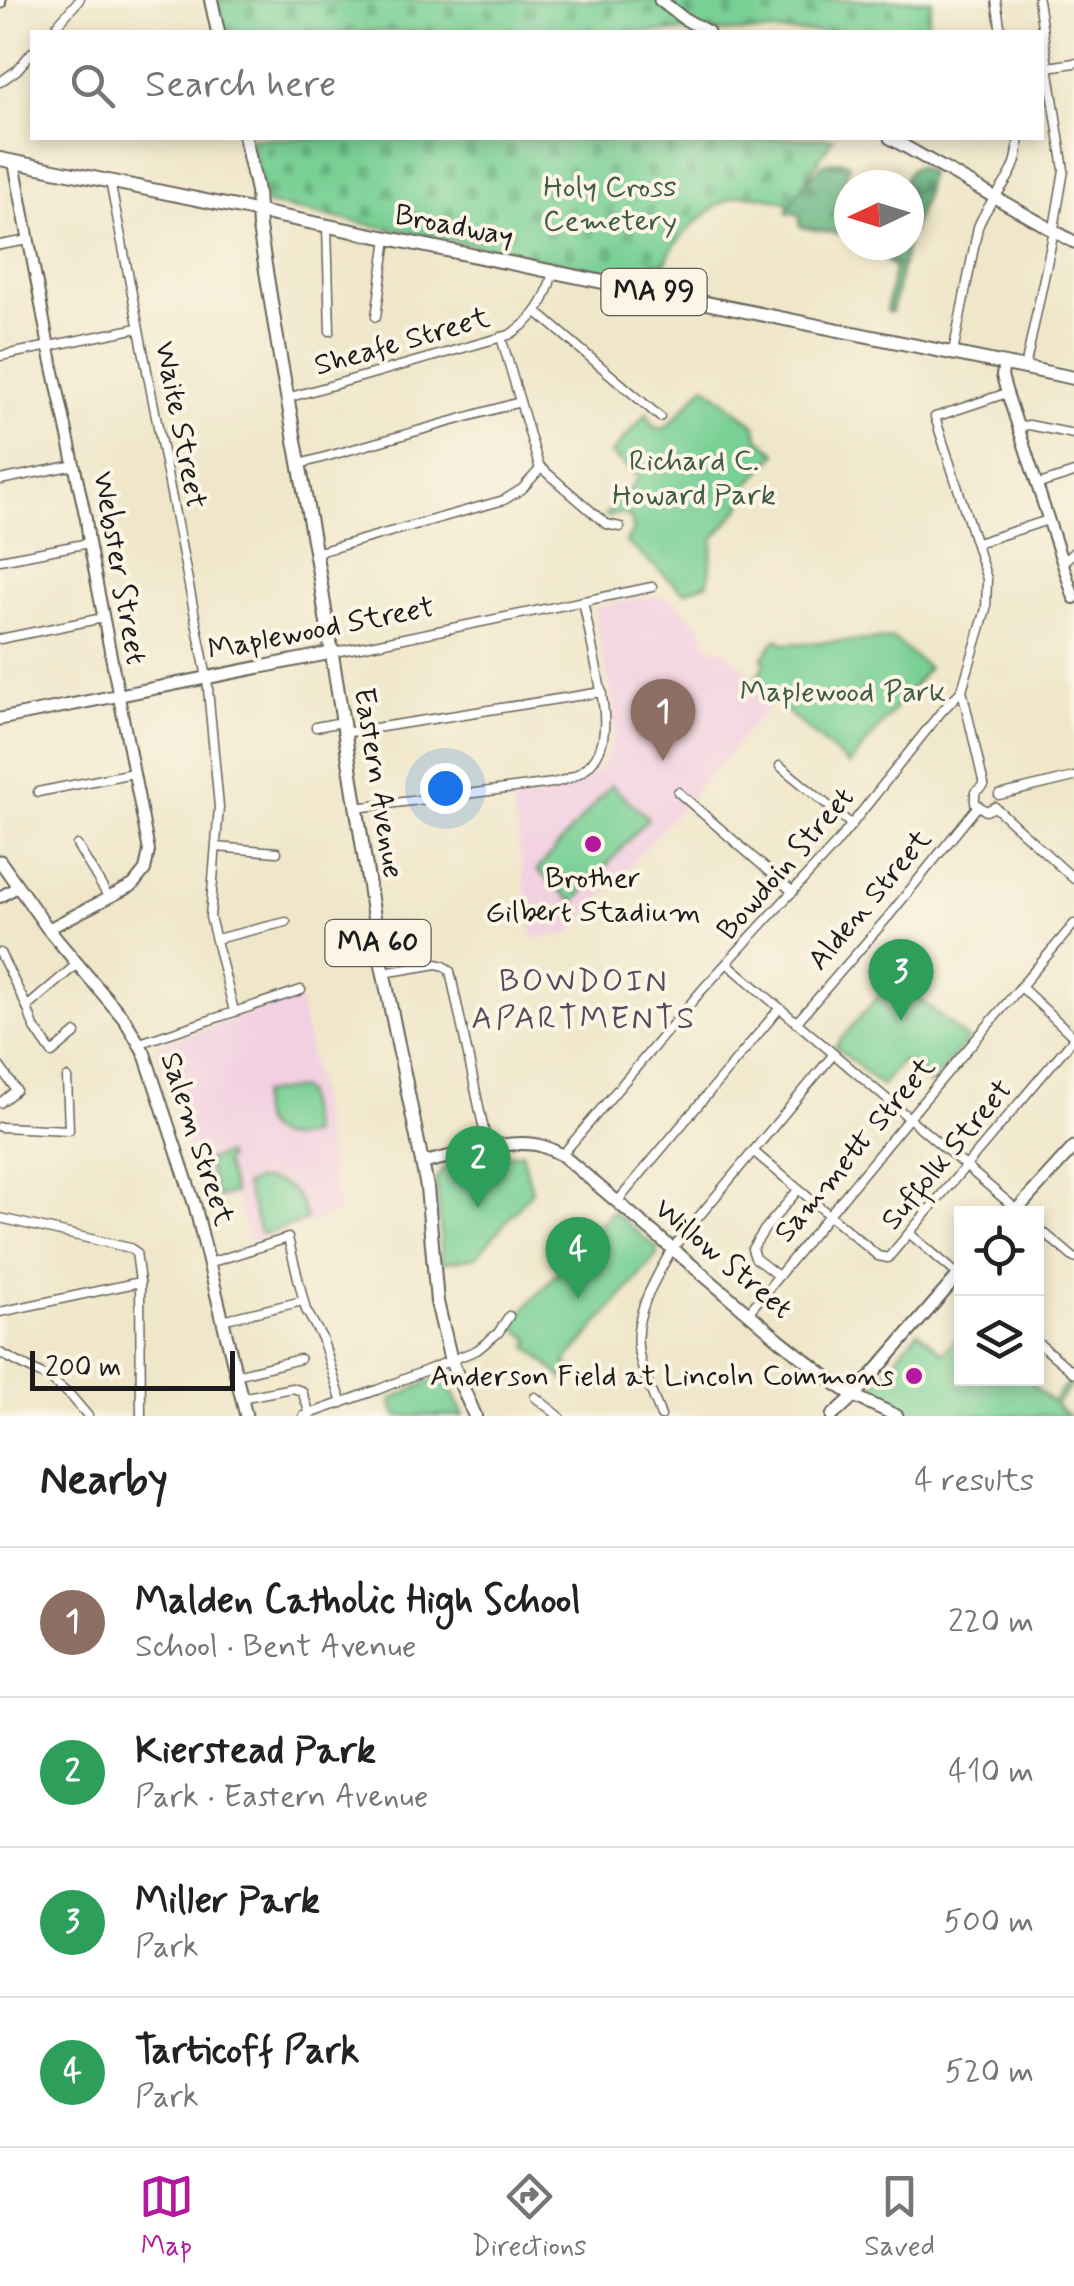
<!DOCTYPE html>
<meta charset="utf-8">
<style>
body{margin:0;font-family:Mynerve,sans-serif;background:#f2f2f2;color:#222}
.controls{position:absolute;right:30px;bottom:30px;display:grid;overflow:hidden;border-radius:0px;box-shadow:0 5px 15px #0003}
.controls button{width:90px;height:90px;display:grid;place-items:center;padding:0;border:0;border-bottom:2px solid #e0e0e0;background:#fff;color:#222;font:50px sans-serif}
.compass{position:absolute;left:834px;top:170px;width:90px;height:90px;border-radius:50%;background:#fff;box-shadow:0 5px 15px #0003;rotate:266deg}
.scale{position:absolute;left:30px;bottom:25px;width:205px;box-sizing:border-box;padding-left:10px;border:5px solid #1c1c1c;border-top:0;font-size:28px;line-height:35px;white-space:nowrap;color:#1c1c1c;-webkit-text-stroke:8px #fcf5e5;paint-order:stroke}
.you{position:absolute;left:445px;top:788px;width:35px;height:35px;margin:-25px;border:8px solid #fff;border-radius:50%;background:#1a73e8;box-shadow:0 0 0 15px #1a73e833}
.badge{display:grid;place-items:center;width:65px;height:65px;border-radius:50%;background:#b5179e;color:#fff;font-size:32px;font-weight:700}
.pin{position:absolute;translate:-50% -82px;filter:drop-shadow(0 2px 5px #0008)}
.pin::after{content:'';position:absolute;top:52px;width:35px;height:30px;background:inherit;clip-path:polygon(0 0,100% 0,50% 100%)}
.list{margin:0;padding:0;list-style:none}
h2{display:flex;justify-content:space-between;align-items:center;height:130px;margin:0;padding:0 40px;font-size:42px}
h2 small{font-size:32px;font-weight:400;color:#767676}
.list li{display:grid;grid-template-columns:65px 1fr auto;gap:30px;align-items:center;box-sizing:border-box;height:150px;padding:0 40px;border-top:2px solid #e0e0e0}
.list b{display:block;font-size:38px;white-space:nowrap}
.list p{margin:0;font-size:32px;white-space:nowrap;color:#767676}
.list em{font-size:32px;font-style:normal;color:#767676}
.icon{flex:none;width:55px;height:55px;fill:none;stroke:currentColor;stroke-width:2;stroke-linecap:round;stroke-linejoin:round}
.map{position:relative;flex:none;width:1074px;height:1416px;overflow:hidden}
.search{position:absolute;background:#fff;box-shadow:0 5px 15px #0003;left:30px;right:30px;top:30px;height:110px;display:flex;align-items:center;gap:25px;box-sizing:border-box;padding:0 35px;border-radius:0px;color:#767676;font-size:38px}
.sheet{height:730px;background:#fff}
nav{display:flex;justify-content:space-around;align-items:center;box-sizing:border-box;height:140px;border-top:2px solid #e0e0e0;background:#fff;font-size:28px;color:#767676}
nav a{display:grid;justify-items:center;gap:5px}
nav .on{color:#b5179e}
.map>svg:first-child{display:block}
</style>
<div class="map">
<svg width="1074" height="1416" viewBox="0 0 1074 1416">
<defs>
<pattern id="forest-firs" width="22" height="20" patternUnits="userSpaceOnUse" patternTransform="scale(2.5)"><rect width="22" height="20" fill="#62b27e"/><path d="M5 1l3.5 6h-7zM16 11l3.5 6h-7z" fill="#509066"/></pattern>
<pattern id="cemetery-stones" width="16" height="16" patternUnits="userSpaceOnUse" patternTransform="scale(2.5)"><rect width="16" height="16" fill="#79d095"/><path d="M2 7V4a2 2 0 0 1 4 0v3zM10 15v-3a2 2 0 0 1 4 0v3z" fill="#68b280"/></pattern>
</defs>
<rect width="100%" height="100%" fill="#fcf5e5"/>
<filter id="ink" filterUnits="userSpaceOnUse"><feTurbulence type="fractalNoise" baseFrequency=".01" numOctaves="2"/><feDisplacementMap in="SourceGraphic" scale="20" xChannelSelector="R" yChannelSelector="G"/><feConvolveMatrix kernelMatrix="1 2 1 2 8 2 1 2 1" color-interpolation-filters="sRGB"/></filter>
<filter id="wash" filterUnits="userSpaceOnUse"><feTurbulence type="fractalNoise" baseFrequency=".0048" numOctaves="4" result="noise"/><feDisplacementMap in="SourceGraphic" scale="40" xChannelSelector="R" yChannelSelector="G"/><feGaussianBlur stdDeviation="2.25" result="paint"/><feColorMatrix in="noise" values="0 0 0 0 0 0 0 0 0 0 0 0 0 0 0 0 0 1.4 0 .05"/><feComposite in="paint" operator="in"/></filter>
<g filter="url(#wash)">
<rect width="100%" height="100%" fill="#f0e7ca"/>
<g fill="#f2cfe1">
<polygon points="654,596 672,599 704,630 704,639 713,649 724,650 756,678 756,685 774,701 570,934 533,938 512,802 567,790 601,769 616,734 611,691 593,608"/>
<polygon points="299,997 339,1213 250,1243 236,1197 205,1206 156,1046"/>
</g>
<g fill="#79d095" stroke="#4a7658" stroke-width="2.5">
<polygon points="705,385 756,426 758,437 777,453 748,485 741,507 714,538 708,583 684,592 626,542 634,529 630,517 621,513 609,517 605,515 639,478 611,454 647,413 653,426 660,429 667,427"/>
<polygon points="777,638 784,644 893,639 928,668 849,765 756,685 756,678 766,662 762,658"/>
<polygon points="611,785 648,818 574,903 537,870"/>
<polygon points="894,977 968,1040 930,1085 902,1061 881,1086 835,1046"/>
<path d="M298,1088L304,1092L311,1134C279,1149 253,1129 261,1094Z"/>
<polygon points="522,1152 532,1191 476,1257 442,1263 438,1198 435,1181 443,1168"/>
<polygon points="225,1154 227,1160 224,1162 234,1193 217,1198 206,1161"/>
<path d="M256,1180C285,1178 302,1193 306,1221L265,1234L260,1232L245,1185Z"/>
<polygon points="612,1211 657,1248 657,1255 565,1363 574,1372 566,1381 527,1346 532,1341 511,1324"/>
<polygon points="918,1331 943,1353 961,1333 962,1378 1027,1379 1052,1402 1071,1379 1074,1382 1055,1405 1069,1416 912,1416 881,1403 874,1394 876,1382"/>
<polygon points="440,1376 446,1379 464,1416 396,1416 391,1400"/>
</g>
<g fill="url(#forest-firs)" stroke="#3f674d" stroke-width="2.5">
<polygon points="842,160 849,165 839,201 846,210 849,210 849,236 801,227 799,225 800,215 787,212 790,196 824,164"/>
<polygon points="917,166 929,172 924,199 909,238 909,185 902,185 910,169"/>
<polygon points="889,245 907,245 892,312 886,311 894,268 886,261"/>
</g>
<g fill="url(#cemetery-stones)" stroke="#4a7658" stroke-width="2.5">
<polygon points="217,0 932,0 926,32 225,32"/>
<path d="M250,138H833L791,203C776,200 757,194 742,195C719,197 669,242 666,263L652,262L645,280L266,204Z"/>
</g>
</g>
<g filter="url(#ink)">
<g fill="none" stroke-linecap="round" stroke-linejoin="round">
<defs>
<g id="minor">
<polyline points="996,0 1001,32"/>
<polyline points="51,32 79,0"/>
<polyline points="1042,68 1074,63"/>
<polyline points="0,82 17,70 32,52"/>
<polyline points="110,181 207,678 219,807 210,917 234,1011"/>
<polyline points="327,226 330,331"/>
<polyline points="0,245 29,240"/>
<polyline points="537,312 660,417"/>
<polyline points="376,317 387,238"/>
<polyline points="501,337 539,466 606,524 620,527"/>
<path d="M953,353L978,227C991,192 1021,178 1018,138"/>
<polyline points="0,356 138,328"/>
<polyline points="1025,368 1052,240 1064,170 1038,0"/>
<path d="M287,398L509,335C535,320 547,300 553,271"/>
<polyline points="1018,427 1029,425 1074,434"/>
<polyline points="300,464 520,402"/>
<polyline points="0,480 75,465"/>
<polyline points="1036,485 1074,473"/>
<polyline points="977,543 1048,520"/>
<polyline points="315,553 504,500 522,489 541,468"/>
<polyline points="0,560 89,543"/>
<polyline points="1063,562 1074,552"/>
<polyline points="0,639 103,618"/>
<polyline points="331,653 652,587"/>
<polyline points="316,727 342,722"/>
<polyline points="344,733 602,692"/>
<polyline points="780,766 852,825"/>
<polyline points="984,785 962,690 986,609 987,579 935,417 1007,393"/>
<polyline points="984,785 975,792 975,803 986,811 995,807"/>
<polyline points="38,792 133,773"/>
<polyline points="678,792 793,892"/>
<polyline points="999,795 1074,777"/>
<polyline points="995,807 1074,879"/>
<path d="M356,808L553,783C617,769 607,719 597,670C592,647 588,624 583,601"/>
<polyline points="77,845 109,898"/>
<polyline points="216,847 277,852"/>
<polyline points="216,939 286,922"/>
<polyline points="0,953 27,1007"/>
<polyline points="728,964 1022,1214"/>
<polyline points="384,973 437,964 444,966 450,971 488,1149"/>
<polyline points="1021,987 1074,1037"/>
<polyline points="796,1023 888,917 977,807"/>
<polyline points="76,1033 52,1053 34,1027 27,1007 77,964"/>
<polyline points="140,1043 301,990"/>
<polyline points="0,1067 16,1090 0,1103"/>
<polyline points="0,1127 69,1130 67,1078"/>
<polyline points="753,1151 878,1256 888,1258 1074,1038"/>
<polyline points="562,1155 702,990 836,844 941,712 962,690"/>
<polyline points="617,1202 779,1009"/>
<polyline points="0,1218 130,1248 136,1252 140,1282 141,1416"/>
<polyline points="1036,1226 1074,1258"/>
<polyline points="910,1234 962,1278"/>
<polyline points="209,1263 288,1238 306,1310 322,1338 342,1403"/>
<polyline points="778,1276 755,1258 752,1249 765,1229 798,1190"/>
<polyline points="0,1312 140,1282"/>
<polyline points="748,1313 908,1119 1074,924"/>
<polyline points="222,1320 303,1301"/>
<polyline points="1036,1341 1074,1373"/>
<polyline points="0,1353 50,1379 71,1396 88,1416"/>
<polyline points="236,1375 300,1359"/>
<polyline points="535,1397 559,1416"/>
<polyline points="241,1398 292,1388 302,1391 310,1414"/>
<polyline points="304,1416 377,1390 477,1350 498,1333 509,1316"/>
<path d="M661,1416C653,1394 640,1370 638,1347C634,1312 656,1278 672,1249L833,1055"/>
</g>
<g id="tertiary">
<polyline points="0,3 0,0"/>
<polyline points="14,162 51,358 86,519 89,543 149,851 145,870 133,885 48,929"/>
<polyline points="1004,363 1002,376 1007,393 1074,598"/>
<polyline points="0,897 17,887"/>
</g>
<g id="secondary">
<polyline points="660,0 683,18 708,32"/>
<polyline points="890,138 1074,242"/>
<polyline points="0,719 331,653"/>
<polyline points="0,861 48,929 125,1020 144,1052 195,1206 246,1416"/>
<path d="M422,1163C452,1157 503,1140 532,1144C543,1145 552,1150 562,1155L780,1340L837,1385L854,1396L897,1416"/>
<polyline points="1013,1214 1074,1147"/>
<polyline points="832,1416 854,1396 962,1271"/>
</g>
<g id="primary">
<polyline points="211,0 218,32"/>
<polyline points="245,138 257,191 259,228 280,357 319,573 380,955 427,1187 437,1302 451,1361 475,1416"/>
<polyline points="0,159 1074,378"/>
</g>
</defs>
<use href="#minor" stroke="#666359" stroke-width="11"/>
<use href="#tertiary" stroke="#666359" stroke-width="14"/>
<use href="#secondary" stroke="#666359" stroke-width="15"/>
<use href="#primary" stroke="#666359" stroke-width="16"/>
<use href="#minor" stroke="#fff" stroke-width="8"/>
<use href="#tertiary" stroke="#fff" stroke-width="10"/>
<use href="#secondary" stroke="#fff" stroke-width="11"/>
<use href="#primary" stroke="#fff" stroke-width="12"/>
</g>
</g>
<g fill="#b5179e" stroke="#fcf5e5" stroke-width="4">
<circle cx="593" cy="844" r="10"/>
<circle cx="914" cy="1376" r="10"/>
</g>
<g text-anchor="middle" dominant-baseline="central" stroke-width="8" stroke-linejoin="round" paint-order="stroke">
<g fill="#fcf5e5" stroke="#5f5d58" stroke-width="2.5">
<rect x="601.5" y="269" width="105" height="46" rx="8"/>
<rect x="325.5" y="920" width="105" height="46" rx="8"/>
</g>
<g font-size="28" font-weight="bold" fill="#1c1c1c">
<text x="654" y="292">MA 99</text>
<text x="378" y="943">MA 60</text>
</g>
<g font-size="30" fill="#3d5b46" stroke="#fcf5e5">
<text x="610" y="187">Holy Cross<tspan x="610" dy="34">Cemetery</tspan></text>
<text x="694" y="461">Richard C.<tspan x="694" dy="34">Howard Park</tspan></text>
<text x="843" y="692">Maplewood Park</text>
</g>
<g font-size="30" fill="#1c1c1c" stroke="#fcf5e5">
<text transform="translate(454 226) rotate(11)">Broadway</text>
<text transform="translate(402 342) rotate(-16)">Sheafe Street</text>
<text transform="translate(180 425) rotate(79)">Waite Street</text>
<text transform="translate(119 568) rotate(80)">Webster Street</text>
<text transform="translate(321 629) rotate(-11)">Maplewood Street</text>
<text transform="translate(378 783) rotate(81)">Eastern Avenue</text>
<text transform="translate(786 864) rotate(-49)">Bowdoin Street</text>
<text transform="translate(870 900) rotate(-50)">Alden Street</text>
<text transform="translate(197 1139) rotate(72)">Salem Street</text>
<text transform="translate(855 1150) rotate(-50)">Sammett Street</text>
<text transform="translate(947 1155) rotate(-50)">Suffolk Street</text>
<text transform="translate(723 1259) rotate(40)">Willow Street</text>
</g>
<g font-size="30" fill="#1c1c1c" stroke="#fcf5e5">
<text x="593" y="878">Brother<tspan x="593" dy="34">Gilbert Stadium</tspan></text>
<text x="894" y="1376" text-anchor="end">Anderson Field at Lincoln Commons</text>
</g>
<g font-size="32" letter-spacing="2.5" fill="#544c5c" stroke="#fcf5e5">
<text x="584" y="982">BOWDOIN<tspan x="584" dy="37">APARTMENTS</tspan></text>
</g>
</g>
</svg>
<div class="controls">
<button><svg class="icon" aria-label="locate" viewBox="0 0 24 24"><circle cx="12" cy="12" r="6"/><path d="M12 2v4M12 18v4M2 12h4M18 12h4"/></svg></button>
<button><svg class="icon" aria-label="layers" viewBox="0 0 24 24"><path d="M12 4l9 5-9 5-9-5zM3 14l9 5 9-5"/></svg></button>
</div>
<svg class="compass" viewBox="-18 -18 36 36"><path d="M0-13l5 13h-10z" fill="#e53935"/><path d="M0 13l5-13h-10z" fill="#767676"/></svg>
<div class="scale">200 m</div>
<div class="you"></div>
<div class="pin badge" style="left:663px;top:761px;background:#8d6e63">1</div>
<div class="pin badge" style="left:478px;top:1208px;background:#2e9e5b">2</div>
<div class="pin badge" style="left:901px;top:1021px;background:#2e9e5b">3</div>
<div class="pin badge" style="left:578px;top:1299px;background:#2e9e5b">4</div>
<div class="search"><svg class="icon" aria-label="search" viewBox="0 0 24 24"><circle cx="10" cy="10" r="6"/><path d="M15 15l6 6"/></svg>Search here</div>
</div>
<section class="sheet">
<h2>Nearby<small>4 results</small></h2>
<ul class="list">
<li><span class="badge" style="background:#8d6e63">1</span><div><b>Malden Catholic High School</b><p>School · Bent Avenue</p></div><em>220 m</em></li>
<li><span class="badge" style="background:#2e9e5b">2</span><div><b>Kierstead Park</b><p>Park · Eastern Avenue</p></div><em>410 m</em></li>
<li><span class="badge" style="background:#2e9e5b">3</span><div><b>Miller Park</b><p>Park</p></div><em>500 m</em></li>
<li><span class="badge" style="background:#2e9e5b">4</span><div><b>Tarticoff Park</b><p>Park</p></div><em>520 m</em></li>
</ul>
</section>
<nav>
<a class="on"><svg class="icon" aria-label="map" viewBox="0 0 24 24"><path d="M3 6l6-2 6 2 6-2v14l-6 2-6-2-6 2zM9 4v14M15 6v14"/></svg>Map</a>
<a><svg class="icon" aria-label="directions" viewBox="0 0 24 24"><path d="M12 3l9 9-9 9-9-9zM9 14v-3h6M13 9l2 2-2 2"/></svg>Directions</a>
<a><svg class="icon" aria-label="saved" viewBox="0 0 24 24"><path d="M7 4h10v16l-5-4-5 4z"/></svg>Saved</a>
</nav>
